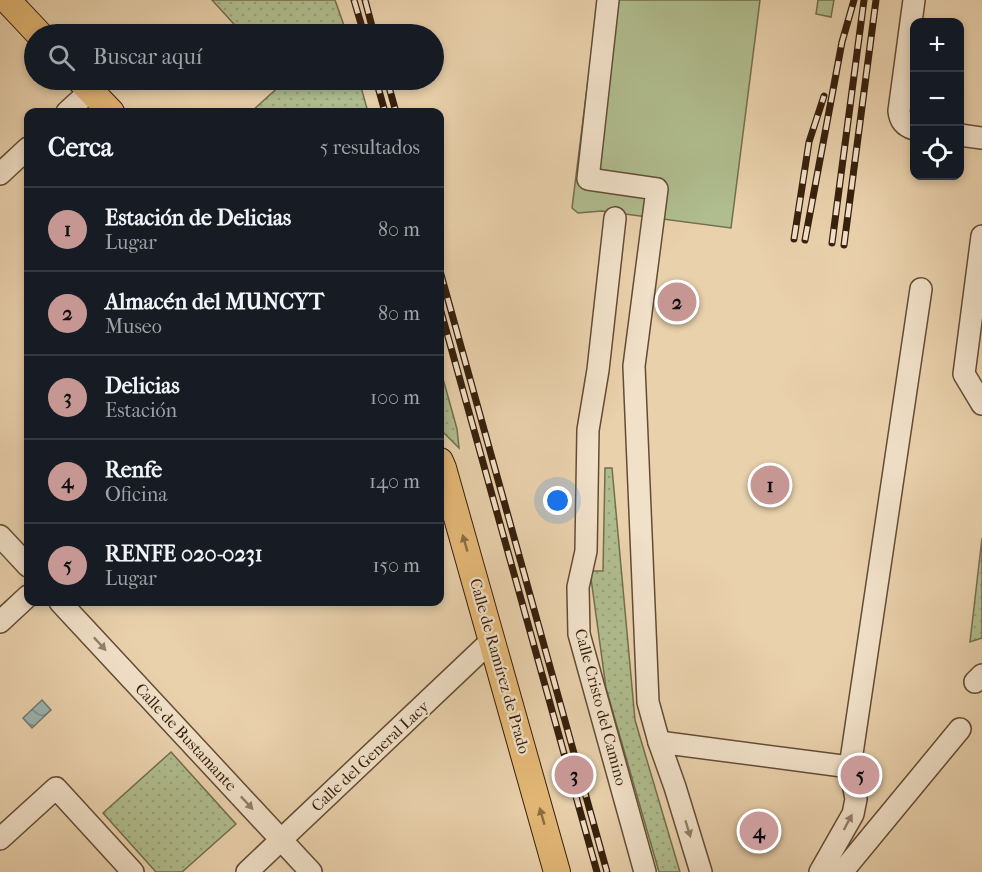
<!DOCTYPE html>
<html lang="es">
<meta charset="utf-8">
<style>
body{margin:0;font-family:"IM FELL French Canon",serif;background:#242831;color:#f1f3f6}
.controls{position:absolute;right:18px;top:18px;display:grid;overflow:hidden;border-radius:12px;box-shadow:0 3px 9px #0003}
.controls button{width:54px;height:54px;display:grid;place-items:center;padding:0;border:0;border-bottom:2px solid #363941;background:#171b24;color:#f1f3f6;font:30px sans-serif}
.you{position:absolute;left:558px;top:501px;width:21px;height:21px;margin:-15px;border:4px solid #fff;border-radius:50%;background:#1a73e8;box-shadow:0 0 0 9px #1a73e833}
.badge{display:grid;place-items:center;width:39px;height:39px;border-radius:50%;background:#c59692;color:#111;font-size:20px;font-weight:700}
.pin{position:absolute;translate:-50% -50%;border:3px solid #fff;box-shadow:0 2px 6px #0006}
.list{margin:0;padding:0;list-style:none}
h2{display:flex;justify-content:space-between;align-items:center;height:78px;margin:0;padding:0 24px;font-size:26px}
h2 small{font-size:20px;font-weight:400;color:#9ea1a6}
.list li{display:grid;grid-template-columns:39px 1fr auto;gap:18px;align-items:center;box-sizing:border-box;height:84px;padding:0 24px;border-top:2px solid #363941}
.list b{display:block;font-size:22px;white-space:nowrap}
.list p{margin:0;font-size:20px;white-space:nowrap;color:#9ea1a6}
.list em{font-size:20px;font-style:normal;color:#9ea1a6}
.icon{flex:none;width:33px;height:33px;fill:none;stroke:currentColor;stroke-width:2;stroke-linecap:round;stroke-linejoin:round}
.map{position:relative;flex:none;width:982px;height:872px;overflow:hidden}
.search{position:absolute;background:#171b24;box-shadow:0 3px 9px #0003;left:24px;top:24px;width:420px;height:66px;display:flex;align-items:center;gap:15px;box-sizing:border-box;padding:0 21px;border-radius:33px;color:#9ea1a6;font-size:22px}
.panel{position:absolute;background:#171b24;box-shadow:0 3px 9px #0003;left:24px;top:108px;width:420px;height:498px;border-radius:12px}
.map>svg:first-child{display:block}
</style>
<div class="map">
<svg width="982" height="872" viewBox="0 0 982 872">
<defs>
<pattern id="grass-dots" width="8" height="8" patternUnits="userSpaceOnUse" patternTransform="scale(1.5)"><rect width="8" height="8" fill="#b0bd8f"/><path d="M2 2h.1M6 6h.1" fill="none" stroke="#98a27a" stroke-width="1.8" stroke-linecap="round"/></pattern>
<pattern id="water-waves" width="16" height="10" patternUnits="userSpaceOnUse" patternTransform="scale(1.5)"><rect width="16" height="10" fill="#9bb5b3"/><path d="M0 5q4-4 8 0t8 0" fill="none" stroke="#7f9390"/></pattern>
</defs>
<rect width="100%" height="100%" fill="#e9d1ac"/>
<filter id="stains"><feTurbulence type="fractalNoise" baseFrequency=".00333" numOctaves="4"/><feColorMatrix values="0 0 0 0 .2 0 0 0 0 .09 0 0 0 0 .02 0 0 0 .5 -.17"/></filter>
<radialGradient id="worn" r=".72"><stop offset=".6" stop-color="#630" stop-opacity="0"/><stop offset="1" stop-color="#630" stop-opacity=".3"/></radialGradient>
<g fill="url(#grass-dots)" stroke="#736e4e" stroke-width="1.5">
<polygon points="212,0 335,0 347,34 243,34"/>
<polygon points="284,80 359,80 368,112 251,112 285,81"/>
<polygon points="440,368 457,429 459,448 440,429"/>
<polygon points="605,468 612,468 635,720 680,872 659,872 606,688 590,571 603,571"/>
<polygon points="982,538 982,638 970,642"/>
<polygon points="171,752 236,824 182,872 156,872 103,813"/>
</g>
<g fill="#b0bd8f" stroke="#736e4e" stroke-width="1.5">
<polygon points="598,0 760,0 731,228 602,211 578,213 572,208"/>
<polygon points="818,0 834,0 831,17 816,14"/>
</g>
<polygon fill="url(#water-waves)" stroke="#737970" stroke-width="1.5" points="42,700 51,710 32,728 23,718"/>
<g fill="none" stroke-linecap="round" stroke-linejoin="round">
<defs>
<g id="minor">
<polyline points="608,0 588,179 657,189 634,366 648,702 659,742"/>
<path d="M914,0L899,111C900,121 904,126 914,129"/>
<polyline points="67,112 90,91"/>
<polyline points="960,135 982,138"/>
<polyline points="0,174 28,148"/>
<polyline points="615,218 598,370 588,430 586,551 578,587 579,634 645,872"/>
<polyline points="982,236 964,374 982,404"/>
<polyline points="0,536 28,566"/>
<polyline points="60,602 311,872"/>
<polyline points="0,622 28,596"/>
<polyline points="975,682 982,675"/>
<polyline points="0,839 56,788 133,872"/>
<polyline points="247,872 492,640"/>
<polyline points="701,872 675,787 659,742 850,767"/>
<polyline points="820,872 853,814 856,799 850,767 921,289"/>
<polyline points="842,872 960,729"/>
</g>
<g id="major">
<polyline points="7,0 39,34"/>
<polyline points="80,80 111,112"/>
<polyline points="440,461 443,468 557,872"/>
</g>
</defs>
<use href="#minor" stroke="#634c34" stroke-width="24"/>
<use href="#major" stroke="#361f0c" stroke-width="28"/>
<use href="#minor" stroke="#f1e1c9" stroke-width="21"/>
<use href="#major" stroke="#e4b876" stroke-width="26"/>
<defs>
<g id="rail">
<polyline points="354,0 364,34"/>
<polyline points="365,0 374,34"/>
<polyline points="376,80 385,112"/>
<polyline points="387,80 396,112"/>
<polyline points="794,239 809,142 824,96"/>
<polyline points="805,240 842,42 854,0"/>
<polyline points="832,243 864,0"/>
<polyline points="844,245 876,0"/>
<polyline points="440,271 607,872"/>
<polyline points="440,308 597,872"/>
</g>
</defs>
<use href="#rail" stroke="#361f0c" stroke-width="7"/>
<use href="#rail" stroke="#f1e1c9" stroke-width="4.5" stroke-dasharray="14" stroke-linecap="butt"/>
</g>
<defs><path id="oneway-solid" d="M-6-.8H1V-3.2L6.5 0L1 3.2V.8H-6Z" transform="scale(1.5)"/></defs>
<g fill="#8d6c41">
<use href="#oneway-solid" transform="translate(465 543) rotate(-106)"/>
<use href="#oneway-solid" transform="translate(542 816) rotate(-106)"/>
</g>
<g fill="#94806a">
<use href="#oneway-solid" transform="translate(100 644) rotate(47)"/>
<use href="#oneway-solid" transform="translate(247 803) rotate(47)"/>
<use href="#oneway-solid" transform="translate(848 822) rotate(-62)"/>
<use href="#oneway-solid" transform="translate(688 829) rotate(73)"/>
</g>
<g text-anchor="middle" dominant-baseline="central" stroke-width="4.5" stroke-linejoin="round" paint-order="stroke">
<g font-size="16" fill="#361f0c" stroke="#f1e1c9">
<text transform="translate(500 666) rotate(74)">Calle de Ramírez de Prado</text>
<text transform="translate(601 707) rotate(75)">Calle Cristo del Camino</text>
<text transform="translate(186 737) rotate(47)">Calle de Bustamante</text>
<text transform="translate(370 756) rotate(-43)">Calle del General Lacy</text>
</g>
</g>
<rect width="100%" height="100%" filter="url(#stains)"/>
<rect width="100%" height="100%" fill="url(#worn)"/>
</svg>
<div class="controls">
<button>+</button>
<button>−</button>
<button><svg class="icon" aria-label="locate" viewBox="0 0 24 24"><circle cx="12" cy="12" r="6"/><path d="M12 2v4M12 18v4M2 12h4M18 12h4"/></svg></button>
</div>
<div class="you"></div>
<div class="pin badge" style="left:770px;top:485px">1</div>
<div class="pin badge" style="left:677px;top:302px">2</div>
<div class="pin badge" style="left:574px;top:775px">3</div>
<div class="pin badge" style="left:759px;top:831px">4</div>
<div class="pin badge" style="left:860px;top:775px">5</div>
<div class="search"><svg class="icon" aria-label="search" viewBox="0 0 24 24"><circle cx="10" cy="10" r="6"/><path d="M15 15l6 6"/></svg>Buscar aquí</div>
<section class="panel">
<h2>Cerca<small>5 resultados</small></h2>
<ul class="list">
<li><span class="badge">1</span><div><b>Estación de Delicias</b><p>Lugar</p></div><em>80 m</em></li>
<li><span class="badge">2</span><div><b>Almacén del MUNCYT</b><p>Museo</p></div><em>80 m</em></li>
<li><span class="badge">3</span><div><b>Delicias</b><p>Estación</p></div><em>100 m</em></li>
<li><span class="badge">4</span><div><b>Renfe</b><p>Oficina</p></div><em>140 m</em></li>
<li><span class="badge">5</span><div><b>RENFE 020-0231</b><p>Lugar</p></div><em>150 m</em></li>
</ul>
</section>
</div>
